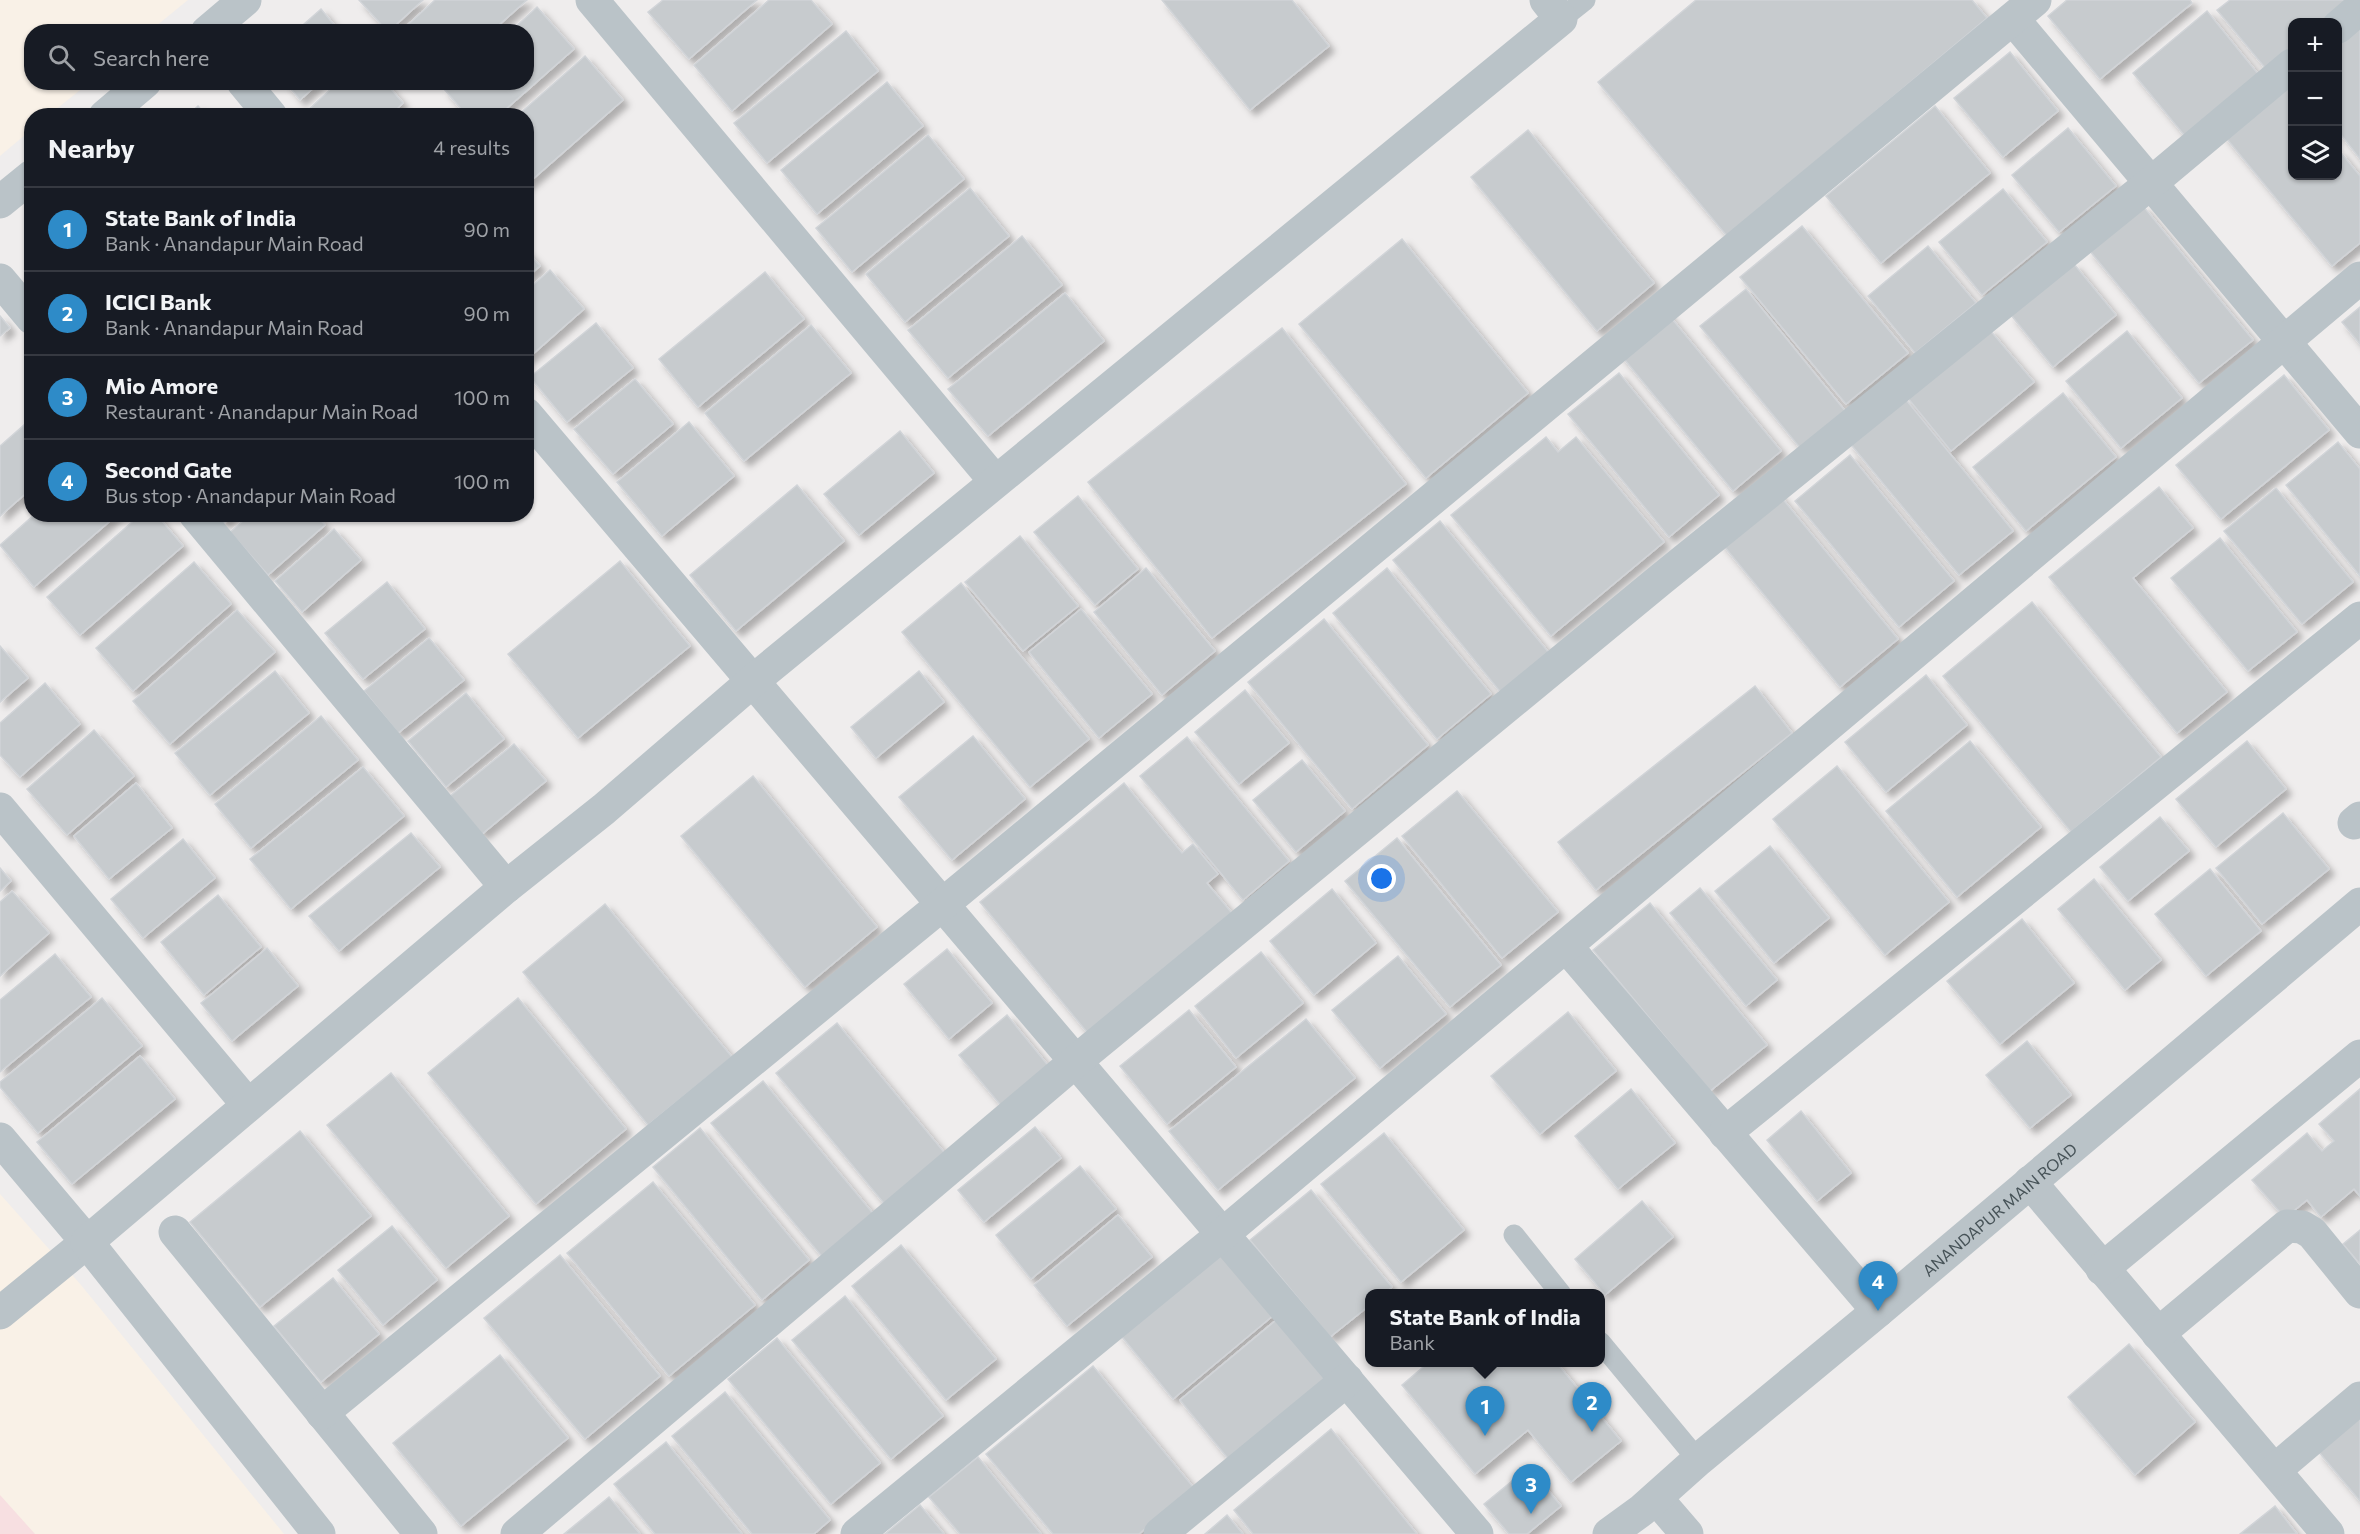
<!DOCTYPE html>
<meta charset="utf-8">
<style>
body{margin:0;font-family:Commissioner,sans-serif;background:#20242c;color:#f1f3f6}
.controls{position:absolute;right:18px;top:18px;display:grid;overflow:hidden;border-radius:12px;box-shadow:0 2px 4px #0004}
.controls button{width:54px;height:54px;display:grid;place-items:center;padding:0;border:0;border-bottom:2px solid #363941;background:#171b24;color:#f1f3f6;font:30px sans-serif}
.you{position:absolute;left:1382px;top:879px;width:21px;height:21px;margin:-15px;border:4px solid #fff;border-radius:50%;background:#1a73e8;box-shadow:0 0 0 9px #1a73e833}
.badge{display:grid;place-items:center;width:39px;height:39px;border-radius:50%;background:#2e8bc8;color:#fff;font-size:20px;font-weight:700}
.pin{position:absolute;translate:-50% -50px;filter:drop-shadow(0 2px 3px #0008)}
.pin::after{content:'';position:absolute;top:32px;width:21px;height:18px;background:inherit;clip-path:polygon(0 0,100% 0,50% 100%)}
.popup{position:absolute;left:1365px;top:1289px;width:240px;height:78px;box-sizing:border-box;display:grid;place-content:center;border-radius:12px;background:#171b24;filter:drop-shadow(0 2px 4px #0005);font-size:20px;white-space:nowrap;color:#9ea1a6}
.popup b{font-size:22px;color:#f1f3f6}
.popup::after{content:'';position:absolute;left:50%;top:100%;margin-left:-12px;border:12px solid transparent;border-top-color:#171b24}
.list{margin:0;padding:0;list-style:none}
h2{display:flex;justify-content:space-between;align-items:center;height:78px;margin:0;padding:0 24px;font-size:26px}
h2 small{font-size:20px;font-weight:400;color:#9ea1a6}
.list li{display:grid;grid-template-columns:39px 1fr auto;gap:18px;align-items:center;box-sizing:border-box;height:84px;padding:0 24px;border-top:2px solid #363941}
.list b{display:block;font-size:22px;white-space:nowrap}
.list p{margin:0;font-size:20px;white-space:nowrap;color:#9ea1a6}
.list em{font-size:20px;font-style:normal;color:#9ea1a6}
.icon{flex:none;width:33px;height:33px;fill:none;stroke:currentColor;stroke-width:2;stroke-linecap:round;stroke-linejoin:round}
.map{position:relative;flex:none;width:2360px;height:1534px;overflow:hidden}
.search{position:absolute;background:#171b24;box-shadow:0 2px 4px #0004;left:24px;top:24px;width:510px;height:66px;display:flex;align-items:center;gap:15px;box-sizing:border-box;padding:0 21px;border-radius:24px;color:#9ea1a6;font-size:22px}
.panel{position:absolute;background:#171b24;box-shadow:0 2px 4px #0004;left:24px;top:108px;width:510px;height:414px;border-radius:24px}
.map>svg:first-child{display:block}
</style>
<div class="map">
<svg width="2360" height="1534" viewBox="0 0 2360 1534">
<defs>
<filter id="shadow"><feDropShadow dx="5.5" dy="5.5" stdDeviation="3" flood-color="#0004"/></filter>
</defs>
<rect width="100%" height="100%" fill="#efeded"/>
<g fill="#f9f1e7">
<polygon points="0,0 188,0 150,31 32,32 32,82 89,83 49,115 32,116 31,130 0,156"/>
<polygon points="0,1194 81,1285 284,1534 0,1534"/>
</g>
<polygon fill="#f7dfe1" points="0,1495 35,1534 0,1534"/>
<g fill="#c7cbce" stroke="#d1d4d8" stroke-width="1.5" filter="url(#shadow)">
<polygon points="359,0 423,0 388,32"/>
<polygon points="435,0 527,0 491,32 400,32"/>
<polygon points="663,0 757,0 689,59 648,12"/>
<polygon points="769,0 811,0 832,24 732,111 694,65"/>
<polygon points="1162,0 1292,0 1329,46 1250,110"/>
<polygon points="1696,0 1972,0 1987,18 1727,236 1598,82"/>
<polygon points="2067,0 2190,0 2192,3 2100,79 2048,16"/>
<polygon points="2230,0 2350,0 2322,22 2292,22 2292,47 2266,69 2217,10"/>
<polygon points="537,7 574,49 498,116 467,116 444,89 451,82 526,82 526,32 510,32"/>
<polygon points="321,9 340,32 295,32"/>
<polygon points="2207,11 2263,80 2189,141 2133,73"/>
<polygon points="2360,18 2360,159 2338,131 2338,36"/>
<polygon points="846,31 878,71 767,163 734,123"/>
<polygon points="2010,52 2058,111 2003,157 1954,98"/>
<polygon points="585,56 623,100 526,185 526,116 517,116"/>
<polygon points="285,82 320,82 300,100"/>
<polygon points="338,82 385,82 403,103 390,116 312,116 308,110"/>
<polygon points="887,82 923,126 817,214 781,170"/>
<polygon points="2283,83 2292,94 2292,176 2338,176 2338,149 2360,176 2360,243 2332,266 2222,133"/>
<polygon points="198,106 207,116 187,116"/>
<polygon points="1935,106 1990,173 1881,263 1826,196"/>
<polygon points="2068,128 2116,186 2059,232 2012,175"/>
<polygon points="1528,130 1654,283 1597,331 1471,177"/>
<polygon points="928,135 964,179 852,272 816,228"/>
<polygon points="970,188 1009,236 905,322 866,274"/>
<polygon points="2003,189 2047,242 1982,295 1939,242"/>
<polygon points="2143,206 2253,340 2199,383 2089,250"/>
<polygon points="1802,226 1908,353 1846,404 1740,277"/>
<polygon points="1022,236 1062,285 948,378 908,330"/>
<polygon points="1402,239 1528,393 1426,478 1299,324"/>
<polygon points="1928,246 1976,303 1915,353 1868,296"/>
<polygon points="526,250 540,266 526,278"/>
<polygon points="2074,264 2116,315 2053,367 2011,315"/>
<polygon points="550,270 584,309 526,360 526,291"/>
<polygon points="765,272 804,319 698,407 659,359"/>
<polygon points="1746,289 1846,412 1801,449 1700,326"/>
<polygon points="1065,293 1104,341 988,436 948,389"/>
<polygon points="2360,307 2360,344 2342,322"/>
<polygon points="1663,308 1781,451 1733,491 1615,348"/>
<polygon points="0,316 10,328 0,336"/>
<polygon points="596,323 633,368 567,422 530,377"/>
<polygon points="811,325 851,373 744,461 705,413"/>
<polygon points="1282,328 1406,484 1212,638 1088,482"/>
<polygon points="1989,329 2034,382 1951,451 1907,397"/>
<polygon points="2127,331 2182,398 2121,448 2066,381"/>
<polygon points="1619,373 1719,495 1669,537 1568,414"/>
<polygon points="2284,375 2329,430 2221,519 2176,465"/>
<polygon points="635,379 673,424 613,474 574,429"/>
<polygon points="2063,393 2116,457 2026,531 1973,467"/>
<polygon points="1903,396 2013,531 1959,575 1848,441"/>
<polygon points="32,418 32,488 0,516 0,446"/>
<polygon points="689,422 734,476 662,536 617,482"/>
<polygon points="900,431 934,473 859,535 824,494"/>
<polygon points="1546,437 1558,452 1576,437 1664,542 1551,636 1451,515"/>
<polygon points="2338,442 2360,469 2360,576 2286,485"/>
<polygon points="1850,455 1954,581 1899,627 1795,501"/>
<polygon points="797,485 844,541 736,631 690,575"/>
<polygon points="2159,487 2193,528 2133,578 2227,692 2177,733 2049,577"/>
<polygon points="2276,488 2353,582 2302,624 2224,531"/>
<polygon points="1777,492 1898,639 1840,687 1719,540"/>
<polygon points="1078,496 1138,569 1095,605 1034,532"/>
<polygon points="35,514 118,514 34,587 0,545"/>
<polygon points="141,514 156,514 183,546 80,635 47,597"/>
<polygon points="217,514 233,514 224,523"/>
<polygon points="251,514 315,514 325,525 268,575 230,532"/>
<polygon points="1440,521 1550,654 1502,694 1393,560"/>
<polygon points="334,529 361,560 302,612 275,581"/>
<polygon points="1020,536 1078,606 1023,651 965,582"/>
<polygon points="2220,538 2297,632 2248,671 2171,578"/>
<polygon points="620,561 690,646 578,738 508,654"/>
<polygon points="194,562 231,604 133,691 96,648"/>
<polygon points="1146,568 1215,651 1162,695 1094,612"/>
<polygon points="1387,568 1491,694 1437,739 1333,613"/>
<polygon points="387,582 425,629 363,679 325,633"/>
<polygon points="961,583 1089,739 1030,787 902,632"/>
<polygon points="2032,602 2161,757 2071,832 1943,676"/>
<polygon points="1081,609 1152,694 1099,738 1029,652"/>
<polygon points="237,610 275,652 170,744 133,701"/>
<polygon points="1324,619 1428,745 1352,809 1248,682"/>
<polygon points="429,638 464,680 398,733 364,691"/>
<polygon points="0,646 28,678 0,702"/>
<polygon points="275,671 309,713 210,795 175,753"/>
<polygon points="919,671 944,702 876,758 851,727"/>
<polygon points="1926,675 1967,725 1886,792 1845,742"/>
<polygon points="45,683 80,724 20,777 0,755 0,723"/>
<polygon points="1755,686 1792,733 1596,890 1558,842"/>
<polygon points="1245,690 1289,743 1239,784 1195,732"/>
<polygon points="466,693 504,739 446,787 408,741"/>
<polygon points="321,716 358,760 251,848 215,804"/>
<polygon points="94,730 134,776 67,835 27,789"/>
<polygon points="973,736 1025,799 952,860 899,797"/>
<polygon points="1187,737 1289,861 1243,900 1140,776"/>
<polygon points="1970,741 2041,827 1957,897 1886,811"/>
<polygon points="2247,741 2286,789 2216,847 2176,799"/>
<polygon points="514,744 546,781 482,834 450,796"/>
<polygon points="1302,760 1345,811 1296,852 1253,800"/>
<polygon points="1837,766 1949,902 1885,955 1773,819"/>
<polygon points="363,767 404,816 291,909 250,859"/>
<polygon points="753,776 877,927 805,987 681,836"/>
<polygon points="136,783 172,828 109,879 74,836"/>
<polygon points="1124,783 1182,853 1193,844 1218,874 1207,883 1236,918 1091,1037 980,902"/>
<polygon points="1457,791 1558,912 1502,958 1402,836"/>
<polygon points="2283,813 2329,869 2262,924 2216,868"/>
<polygon points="2160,817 2189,851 2128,901 2100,867"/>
<polygon points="411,833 440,867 339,951 309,916"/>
<polygon points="1397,838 1501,965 1450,1007 1345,881"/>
<polygon points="183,839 215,878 143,938 111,899"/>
<polygon points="1770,846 1829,918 1774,963 1715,891"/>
<polygon points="0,868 11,881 0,891"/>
<polygon points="2210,869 2261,931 2206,976 2155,914"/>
<polygon points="2094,879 2161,960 2125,990 2058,909"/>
<polygon points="1700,888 1777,980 1746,1006 1670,913"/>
<polygon points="1332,889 1376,943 1314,995 1270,941"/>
<polygon points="12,891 49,933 0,976 0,902"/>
<polygon points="218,895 261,947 204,995 161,942"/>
<polygon points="1650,903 1767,1045 1710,1091 1593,950"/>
<polygon points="605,904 732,1057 648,1125 523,972"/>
<polygon points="2022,919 2074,983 2000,1044 1947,981"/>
<polygon points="267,948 298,986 232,1041 201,1003"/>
<polygon points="947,949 992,1003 949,1039 904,984"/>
<polygon points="1261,952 1303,1003 1236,1058 1195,1006"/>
<polygon points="55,954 91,997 0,1072 0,1000"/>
<polygon points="1398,956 1446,1014 1380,1068 1332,1010"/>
<polygon points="102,998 142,1046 38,1133 0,1087 0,1082"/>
<polygon points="518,998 626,1129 536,1204 428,1073"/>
<polygon points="1189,1010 1236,1067 1167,1124 1120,1066"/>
<polygon points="1568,1012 1616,1071 1540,1134 1491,1076"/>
<polygon points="1007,1015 1051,1069 1003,1108 959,1055"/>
<polygon points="1306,1019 1355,1078 1218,1190 1169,1131"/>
<polygon points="837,1023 948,1157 887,1207 776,1073"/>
<polygon points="2027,1041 2071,1095 2030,1128 1986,1075"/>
<polygon points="140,1056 175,1099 72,1184 37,1142"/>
<polygon points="391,1073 509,1216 446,1268 327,1125"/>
<polygon points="763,1081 876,1217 824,1259 711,1123"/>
<polygon points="1631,1089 1675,1143 1618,1189 1575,1136"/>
<polygon points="2360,1089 2360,1196 2354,1189 2321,1217 2307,1200 2285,1218 2252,1180 2307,1133 2322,1151 2334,1141 2319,1124"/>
<polygon points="1801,1111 1851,1173 1817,1201 1767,1140"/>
<polygon points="1035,1127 1061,1158 984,1222 958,1190"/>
<polygon points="700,1128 809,1260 762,1300 653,1167"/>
<polygon points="300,1131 371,1216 260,1307 190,1222"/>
<polygon points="1384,1133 1464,1230 1401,1282 1321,1184"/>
<polygon points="1080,1166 1116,1209 1031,1279 996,1235"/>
<polygon points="653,1182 755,1305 669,1376 567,1253"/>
<polygon points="1311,1190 1392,1287 1384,1294 1370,1294 1370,1305 1330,1337 1250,1240"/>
<polygon points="1642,1201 1673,1237 1605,1295 1575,1259"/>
<polygon points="1118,1215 1152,1257 1067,1326 1034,1285"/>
<polygon points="392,1226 437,1280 383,1325 338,1270"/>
<polygon points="2360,1230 2360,1264 2343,1244"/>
<polygon points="901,1245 996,1359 946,1400 852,1286"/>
<polygon points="1220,1248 1275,1314 1173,1399 1118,1332"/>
<polygon points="560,1255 660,1376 585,1439 484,1318"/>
<polygon points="333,1278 379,1334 321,1382 274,1326"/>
<polygon points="845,1296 943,1416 891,1459 792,1340"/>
<polygon points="1281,1316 1331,1378 1230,1461 1180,1400"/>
<polygon points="777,1338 880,1463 831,1504 728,1379"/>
<polygon points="2129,1344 2195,1422 2135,1475 2068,1397"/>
<polygon points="500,1355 568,1438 461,1526 393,1443"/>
<polygon points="1429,1362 1556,1362 1621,1441 1571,1482 1528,1430 1475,1474 1402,1385"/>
<polygon points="1093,1366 1194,1488 1139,1534 1053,1534 986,1454"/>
<polygon points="725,1392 830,1520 814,1534 752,1534 672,1436"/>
<polygon points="2360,1416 2360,1501 2318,1451"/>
<polygon points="1331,1429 1417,1534 1253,1534 1234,1510"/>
<polygon points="666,1442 742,1534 655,1534 614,1484"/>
<polygon points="978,1457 1041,1534 960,1534 929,1497"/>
<polygon points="1529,1467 1561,1506 1527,1534 1509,1534 1484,1504"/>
<polygon points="609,1497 640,1534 564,1534"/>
<polygon points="920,1505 944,1534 885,1534"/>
<polygon points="2275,1506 2297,1534 2240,1534"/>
<polygon points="1227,1515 1243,1534 1205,1534"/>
</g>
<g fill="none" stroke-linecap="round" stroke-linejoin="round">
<g stroke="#bac3c8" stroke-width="21">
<polyline points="1561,19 1585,0"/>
<polyline points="1514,1235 1561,1294"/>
<polyline points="1600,1342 1698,1460"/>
</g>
<g stroke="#bac3c8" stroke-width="33">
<polyline points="592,0 995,481"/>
<polyline points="2013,19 2360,432"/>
<polyline points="2338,27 2360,8"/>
<polyline points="207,32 245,0"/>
<polyline points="243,82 271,116"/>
<polyline points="105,116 145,82"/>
<polyline points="0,202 32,176"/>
<polyline points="0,280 32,318"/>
<polyline points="526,414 1477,1534"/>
<polyline points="195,514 506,887"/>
<polyline points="0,809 248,1105"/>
<polyline points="2354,823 2360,818"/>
<polyline points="1566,946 1878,1311"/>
<polyline points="1725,1133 2360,618"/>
<polyline points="0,1139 87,1242 0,1313"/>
<polyline points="2030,1182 2328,1534"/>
<polyline points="175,1232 421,1534"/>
<polyline points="2102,1269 2360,1056"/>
<polyline points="2158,1334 2287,1226 2302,1227 2312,1233 2360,1292"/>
<polyline points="322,1413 943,904 2035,0"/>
<polyline points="2275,1470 2360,1398"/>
<polyline points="1656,1498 1687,1534"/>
<polyline points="319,1534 87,1242 506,887 604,809 754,680 1561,19 1546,0"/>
<polyline points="517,1534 1076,1061 1660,580 2151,183 2292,65"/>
<polyline points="857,1534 1223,1234 2360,278"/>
<polyline points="1160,1534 1347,1380"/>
<path id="s1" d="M1609,1534L1642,1510L1698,1460L1878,1311L2360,904"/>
</g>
</g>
<g text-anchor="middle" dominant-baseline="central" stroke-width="6" stroke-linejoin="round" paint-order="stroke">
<g font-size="16" fill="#475358" stroke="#fff">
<text stroke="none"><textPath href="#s1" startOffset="508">ANANDAPUR MAIN ROAD</textPath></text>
</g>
</g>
</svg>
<div class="controls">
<button>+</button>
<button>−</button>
<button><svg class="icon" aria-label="layers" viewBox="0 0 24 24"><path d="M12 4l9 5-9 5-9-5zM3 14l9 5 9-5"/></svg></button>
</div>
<div class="you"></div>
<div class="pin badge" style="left:1485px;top:1436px">1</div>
<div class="popup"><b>State Bank of India</b>Bank</div>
<div class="pin badge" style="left:1592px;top:1432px">2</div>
<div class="pin badge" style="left:1531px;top:1514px">3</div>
<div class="pin badge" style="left:1878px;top:1311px">4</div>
<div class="search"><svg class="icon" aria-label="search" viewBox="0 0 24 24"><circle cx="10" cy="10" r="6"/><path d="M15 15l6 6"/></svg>Search here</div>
<section class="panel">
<h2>Nearby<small>4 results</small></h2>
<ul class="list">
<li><span class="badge">1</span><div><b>State Bank of India</b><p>Bank · Anandapur Main Road</p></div><em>90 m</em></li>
<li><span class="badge">2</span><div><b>ICICI Bank</b><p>Bank · Anandapur Main Road</p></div><em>90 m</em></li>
<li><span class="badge">3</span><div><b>Mio Amore</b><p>Restaurant · Anandapur Main Road</p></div><em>100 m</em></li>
<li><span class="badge">4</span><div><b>Second Gate</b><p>Bus stop · Anandapur Main Road</p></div><em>100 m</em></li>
</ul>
</section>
</div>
